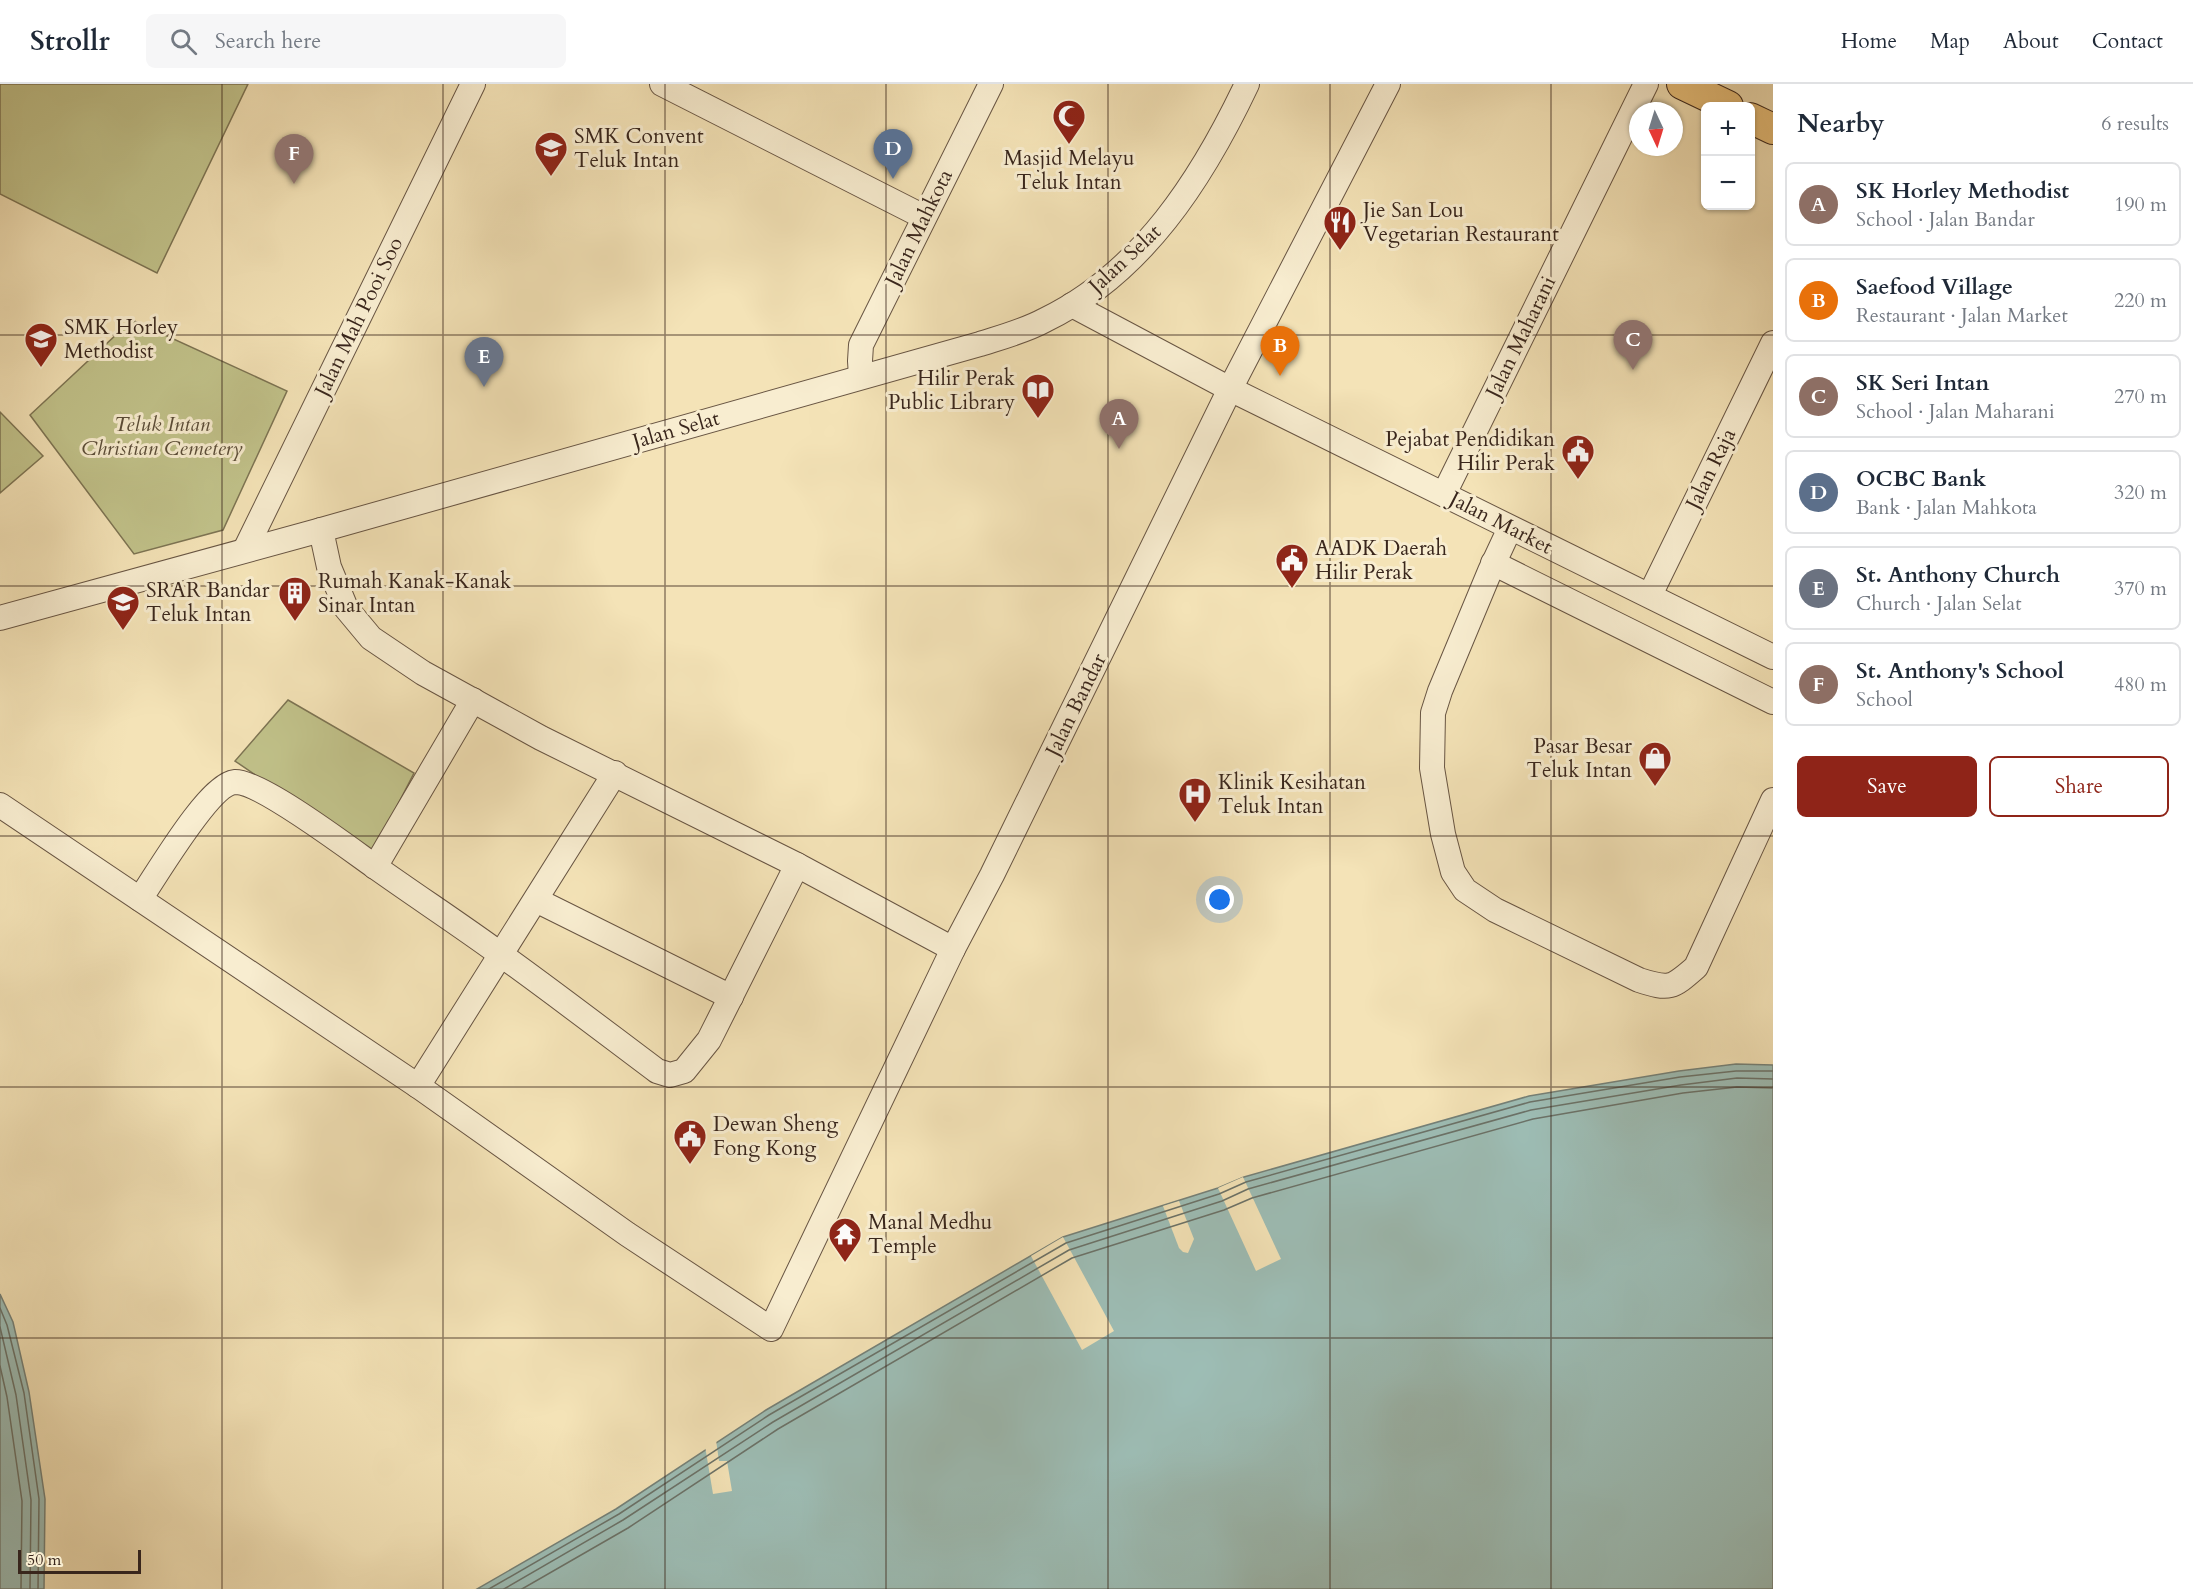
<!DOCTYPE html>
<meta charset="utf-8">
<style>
body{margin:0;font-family:Cardo,serif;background:#f6f6f7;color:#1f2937}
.controls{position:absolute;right:18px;top:18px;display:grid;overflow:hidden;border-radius:9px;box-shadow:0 2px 4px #0004}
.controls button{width:54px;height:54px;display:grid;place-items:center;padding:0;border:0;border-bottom:2px solid #e0e1e3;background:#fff;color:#1f2937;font:30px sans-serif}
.compass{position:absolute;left:1629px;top:18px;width:54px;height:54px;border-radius:50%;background:#fff;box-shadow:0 2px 4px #0004;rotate:176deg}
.scale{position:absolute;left:18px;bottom:15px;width:123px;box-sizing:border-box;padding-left:6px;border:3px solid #39261c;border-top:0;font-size:16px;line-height:21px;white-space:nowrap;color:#39261c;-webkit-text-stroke:4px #f8edd0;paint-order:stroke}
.you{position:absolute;left:1220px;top:816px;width:21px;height:21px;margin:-15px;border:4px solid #fff;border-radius:50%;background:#1a73e8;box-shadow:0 0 0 9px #1a73e833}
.badge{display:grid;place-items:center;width:39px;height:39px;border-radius:50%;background:#8f2418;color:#fff;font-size:20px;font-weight:700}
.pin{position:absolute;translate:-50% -50px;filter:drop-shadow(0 2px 3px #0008)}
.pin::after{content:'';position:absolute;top:32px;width:21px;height:18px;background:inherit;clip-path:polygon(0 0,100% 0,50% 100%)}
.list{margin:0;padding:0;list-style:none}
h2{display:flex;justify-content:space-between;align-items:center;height:78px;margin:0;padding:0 24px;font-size:26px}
h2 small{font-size:20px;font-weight:400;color:#747a83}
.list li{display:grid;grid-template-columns:39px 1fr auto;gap:18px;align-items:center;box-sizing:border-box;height:84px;margin:0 12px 12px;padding:0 12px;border:2px solid #e0e1e3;border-radius:9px}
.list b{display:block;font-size:22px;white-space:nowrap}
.list p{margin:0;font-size:20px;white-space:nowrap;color:#747a83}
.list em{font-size:20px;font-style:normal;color:#747a83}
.actions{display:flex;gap:12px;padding:18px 24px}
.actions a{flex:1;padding:14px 0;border:2px solid #8f2418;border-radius:9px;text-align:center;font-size:21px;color:#8f2418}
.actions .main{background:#8f2418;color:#fff}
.icon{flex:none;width:33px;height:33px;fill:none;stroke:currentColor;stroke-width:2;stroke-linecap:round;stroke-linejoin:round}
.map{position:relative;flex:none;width:1773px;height:1505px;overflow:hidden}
header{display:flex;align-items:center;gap:36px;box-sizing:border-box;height:84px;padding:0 30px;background:#fff;border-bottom:2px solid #e0e1e3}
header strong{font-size:28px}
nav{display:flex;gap:33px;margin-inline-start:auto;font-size:21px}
.search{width:420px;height:54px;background:#f6f6f7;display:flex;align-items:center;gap:15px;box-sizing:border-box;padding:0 21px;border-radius:9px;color:#747a83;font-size:22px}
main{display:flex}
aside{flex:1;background:#fff}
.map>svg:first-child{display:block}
</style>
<header>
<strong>Strollr</strong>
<div class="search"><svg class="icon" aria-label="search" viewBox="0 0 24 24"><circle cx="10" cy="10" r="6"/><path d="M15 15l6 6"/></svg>Search here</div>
<nav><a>Home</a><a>Map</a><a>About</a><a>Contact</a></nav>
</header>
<main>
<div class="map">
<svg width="1773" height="1505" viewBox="0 0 1773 1505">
<rect width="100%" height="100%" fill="#f4e3b7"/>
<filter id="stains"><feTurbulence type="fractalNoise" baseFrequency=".00333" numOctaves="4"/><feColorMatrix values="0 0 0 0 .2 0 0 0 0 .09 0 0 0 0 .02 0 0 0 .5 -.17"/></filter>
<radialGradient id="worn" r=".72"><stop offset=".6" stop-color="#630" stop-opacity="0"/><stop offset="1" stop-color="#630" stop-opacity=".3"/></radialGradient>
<g fill="#c1c28a" stroke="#7d7453" stroke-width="1.5">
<polygon points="0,0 248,0 157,189 0,110"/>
<polygon points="132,236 287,307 223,446 134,470 30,331"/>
<polygon points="0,328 43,372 0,409"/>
<polygon points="288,616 414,689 375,765 366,767 235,677"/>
</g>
<g fill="#9dbdb5" stroke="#758178" stroke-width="1.5">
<polygon points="1736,980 1773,981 1773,1505 477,1505 616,1425 766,1326 1063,1153 1218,1104 1244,1093 1529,1012 1679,987"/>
<polygon points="0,1210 13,1238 29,1308 45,1415 44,1505 0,1505"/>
</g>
<g fill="#f4e3b7">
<polygon points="1243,1093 1281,1175 1256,1187 1218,1104"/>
<polygon points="1179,1117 1194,1155 1188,1169 1183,1168 1179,1164 1163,1122"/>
<polygon points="1063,1153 1114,1247 1082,1266 1031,1172"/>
<polygon points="716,1356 719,1377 727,1377 732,1407 713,1410 705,1362"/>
</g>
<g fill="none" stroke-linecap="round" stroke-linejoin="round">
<g stroke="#6b7268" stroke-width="1.5">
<polyline points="0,1224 7,1241 24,1309 39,1415 38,1505"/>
<polyline points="0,1243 16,1311 31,1416 30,1505"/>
<polyline points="0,1282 7,1313 22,1417 21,1505"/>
<polyline points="489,1505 619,1430 769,1331 1066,1159 1219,1110 1246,1098 1530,1018 1680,993 1736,987 1773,987"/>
<polyline points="504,1505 623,1436 773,1338 1069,1166 1222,1117 1248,1105 1531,1026 1681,1001 1737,994 1773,995"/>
<polyline points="522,1505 628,1444 778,1345 1072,1174 1224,1126 1252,1114 1533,1035 1683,1009 1737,1003 1773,1004"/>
</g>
<defs>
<g id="minor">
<polyline points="662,0 924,133"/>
<polyline points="1072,221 1230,305 1773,573"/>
<polyline points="861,292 860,277 861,261 991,0"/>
<polyline points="1444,410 1646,0"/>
<path d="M1510,444L1490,487L1440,607L1433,629L1432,684L1443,750L1453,788L1465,806L1495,826L1639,896C1670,906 1672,904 1696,883L1773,716"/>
<polyline points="321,446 329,483 346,524 371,554 423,589 541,654 797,781 953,865"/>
<polyline points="245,466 473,0"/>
<polyline points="1493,479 1773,618"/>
<polyline points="1650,511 1773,259"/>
<path d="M0,534L321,446L980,260C1002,253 1025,247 1045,236C1142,189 1202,95 1247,0"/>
<polyline points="0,721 418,1002 627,1150 771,1245 953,865 992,791 1230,305 1388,0"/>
<polyline points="375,783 473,616"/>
<path d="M140,815C156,792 209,700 235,698C260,697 350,765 374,782C416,812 459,840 500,870C553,908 605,948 657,987L670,991L684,987L709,956L797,781"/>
<polyline points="536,816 731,913"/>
<polyline points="418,1002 615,689"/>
</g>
<g id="major">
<polyline points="1682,0 1728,22"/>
<polyline points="1750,34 1773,45"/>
</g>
</defs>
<use href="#minor" stroke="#685543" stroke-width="26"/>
<use href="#major" stroke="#39261c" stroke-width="32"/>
<use href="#minor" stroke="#f8edd0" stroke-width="24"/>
<use href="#major" stroke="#eac27c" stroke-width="30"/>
</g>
<path fill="none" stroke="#39261c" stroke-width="1.5" stroke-opacity="0.55" d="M222,0V1505M443,0V1505M665,0V1505M886,0V1505M1108,0V1505M1330,0V1505M1551,0V1505M0,251H1773M0,502H1773M0,752H1773M0,1003H1773M0,1254H1773"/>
<defs>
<symbol id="mosque-pin" viewBox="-11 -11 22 30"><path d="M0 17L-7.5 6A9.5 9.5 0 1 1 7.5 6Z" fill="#8f2418" stroke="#f8edd0"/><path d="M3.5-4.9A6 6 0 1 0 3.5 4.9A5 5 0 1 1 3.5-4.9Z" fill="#fff"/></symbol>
<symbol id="school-pin" viewBox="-11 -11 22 30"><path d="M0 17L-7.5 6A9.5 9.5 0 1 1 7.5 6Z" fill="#8f2418" stroke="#f8edd0"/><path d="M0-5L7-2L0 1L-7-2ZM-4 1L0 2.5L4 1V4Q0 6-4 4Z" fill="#fff"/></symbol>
<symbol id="restaurant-pin" viewBox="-11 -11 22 30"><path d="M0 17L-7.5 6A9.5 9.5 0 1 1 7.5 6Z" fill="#8f2418" stroke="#f8edd0"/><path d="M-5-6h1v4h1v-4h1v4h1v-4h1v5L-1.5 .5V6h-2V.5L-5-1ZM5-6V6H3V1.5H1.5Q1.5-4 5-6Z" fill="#fff"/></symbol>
<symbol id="library-pin" viewBox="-11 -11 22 30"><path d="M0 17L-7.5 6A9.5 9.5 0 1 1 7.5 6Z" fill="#8f2418" stroke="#f8edd0"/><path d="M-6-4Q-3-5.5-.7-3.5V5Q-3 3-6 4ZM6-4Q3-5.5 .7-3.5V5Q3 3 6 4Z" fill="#fff"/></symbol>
<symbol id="civic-pin" viewBox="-11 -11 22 30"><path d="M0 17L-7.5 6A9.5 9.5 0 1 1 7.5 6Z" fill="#8f2418" stroke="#f8edd0"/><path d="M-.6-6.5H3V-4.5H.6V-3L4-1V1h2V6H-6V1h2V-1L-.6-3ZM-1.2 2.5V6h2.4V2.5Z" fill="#fff"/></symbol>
<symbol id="building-pin" viewBox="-11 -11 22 30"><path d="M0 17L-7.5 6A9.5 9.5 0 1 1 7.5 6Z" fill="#8f2418" stroke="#f8edd0"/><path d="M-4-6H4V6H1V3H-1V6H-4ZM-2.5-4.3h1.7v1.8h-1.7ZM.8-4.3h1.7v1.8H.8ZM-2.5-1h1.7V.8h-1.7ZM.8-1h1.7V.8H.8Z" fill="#fff"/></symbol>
<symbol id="shop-pin" viewBox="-11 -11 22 30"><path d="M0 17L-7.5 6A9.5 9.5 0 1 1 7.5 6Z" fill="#8f2418" stroke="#f8edd0"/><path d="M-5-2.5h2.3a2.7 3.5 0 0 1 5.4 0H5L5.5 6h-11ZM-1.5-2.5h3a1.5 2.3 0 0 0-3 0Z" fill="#fff"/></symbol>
<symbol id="hospital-pin" viewBox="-11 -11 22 30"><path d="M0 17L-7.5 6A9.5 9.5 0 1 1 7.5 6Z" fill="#8f2418" stroke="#f8edd0"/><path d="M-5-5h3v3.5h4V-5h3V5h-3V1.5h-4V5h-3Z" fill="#fff"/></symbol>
<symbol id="temple-pin" viewBox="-11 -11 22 30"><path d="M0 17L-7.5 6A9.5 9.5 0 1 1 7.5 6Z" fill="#8f2418" stroke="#f8edd0"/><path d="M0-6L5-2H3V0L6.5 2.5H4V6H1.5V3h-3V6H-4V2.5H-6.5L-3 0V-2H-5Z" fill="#fff"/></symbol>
</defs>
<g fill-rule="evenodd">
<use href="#mosque-pin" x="1050" y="13" width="38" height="52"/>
<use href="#school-pin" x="532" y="45" width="38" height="52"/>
<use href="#restaurant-pin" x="1321" y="119" width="38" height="52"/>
<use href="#school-pin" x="22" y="236" width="38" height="52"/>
<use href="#library-pin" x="1019" y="287" width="38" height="52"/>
<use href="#civic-pin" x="1559" y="348" width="38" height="52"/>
<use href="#civic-pin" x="1273" y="457" width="38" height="52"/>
<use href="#building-pin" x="276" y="490" width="38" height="52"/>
<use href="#school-pin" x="104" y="499" width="38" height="52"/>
<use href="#shop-pin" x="1636" y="655" width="38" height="52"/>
<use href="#hospital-pin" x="1176" y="691" width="38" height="52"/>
<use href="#civic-pin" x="671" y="1033" width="38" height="52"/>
<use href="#temple-pin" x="826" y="1131" width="38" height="52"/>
</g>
<g text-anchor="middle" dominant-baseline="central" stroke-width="6" stroke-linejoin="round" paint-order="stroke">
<g font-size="21" fill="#39261c" stroke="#f8edd0" text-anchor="start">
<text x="574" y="52">SMK Convent<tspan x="574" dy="24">Teluk Intan</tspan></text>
<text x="1069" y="74" text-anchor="middle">Masjid Melayu<tspan x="1069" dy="24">Teluk Intan</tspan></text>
<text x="1363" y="126">Jie San Lou<tspan x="1363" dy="24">Vegetarian Restaurant</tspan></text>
<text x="64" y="243">SMK Horley<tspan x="64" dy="24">Methodist</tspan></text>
<text x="1015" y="294" text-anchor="end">Hilir Perak<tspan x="1015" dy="24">Public Library</tspan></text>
<text x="1555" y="355" text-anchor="end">Pejabat Pendidikan<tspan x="1555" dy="24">Hilir Perak</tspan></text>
<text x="1315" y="464">AADK Daerah<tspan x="1315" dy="24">Hilir Perak</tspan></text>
<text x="318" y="497">Rumah Kanak-Kanak<tspan x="318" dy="24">Sinar Intan</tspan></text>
<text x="146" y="506">SRAR Bandar<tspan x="146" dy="24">Teluk Intan</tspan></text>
<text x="1632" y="662" text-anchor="end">Pasar Besar<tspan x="1632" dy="24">Teluk Intan</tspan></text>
<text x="1218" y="698">Klinik Kesihatan<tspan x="1218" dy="24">Teluk Intan</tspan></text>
<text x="713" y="1040">Dewan Sheng<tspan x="713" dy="24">Fong Kong</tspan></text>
<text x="868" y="1138">Manal Medhu<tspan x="868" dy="24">Temple</tspan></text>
</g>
<g font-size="21" fill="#39261c" stroke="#f8edd0">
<text transform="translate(919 144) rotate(-64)">Jalan Mahkota</text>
<text transform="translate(1125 175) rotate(-43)">Jalan Selat</text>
<text transform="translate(359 233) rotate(-64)">Jalan Mah Pooi Soo</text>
<text transform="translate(1521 253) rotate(-64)">Jalan Maharani</text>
<text transform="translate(676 346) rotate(-16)">Jalan Selat</text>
<text transform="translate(1711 385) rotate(-64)">Jalan Raja</text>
<text transform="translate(1501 439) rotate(27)">Jalan Market</text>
<text transform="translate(1076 621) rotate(-64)">Jalan Bandar</text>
</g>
<g font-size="21" font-style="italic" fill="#5b4d38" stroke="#f8edd0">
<text x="162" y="340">Teluk Intan<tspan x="162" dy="24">Christian Cemetery</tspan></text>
</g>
</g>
<rect width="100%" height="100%" filter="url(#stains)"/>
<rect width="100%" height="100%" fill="url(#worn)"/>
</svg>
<div class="controls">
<button>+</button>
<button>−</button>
</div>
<svg class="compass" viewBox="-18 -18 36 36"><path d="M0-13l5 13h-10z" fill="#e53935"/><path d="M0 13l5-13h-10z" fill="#747a83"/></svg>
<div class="scale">50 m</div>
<div class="you"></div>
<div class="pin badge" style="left:1119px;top:365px;background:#8d6e63">A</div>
<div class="pin badge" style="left:1280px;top:292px;background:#e8710a">B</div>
<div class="pin badge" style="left:1633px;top:286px;background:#8d6e63">C</div>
<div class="pin badge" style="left:893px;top:95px;background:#5c6f8a">D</div>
<div class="pin badge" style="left:484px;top:303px;background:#6b7280">E</div>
<div class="pin badge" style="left:294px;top:100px;background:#8d6e63">F</div>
</div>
<aside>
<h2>Nearby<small>6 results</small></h2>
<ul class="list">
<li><span class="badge" style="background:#8d6e63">A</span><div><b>SK Horley Methodist</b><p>School · Jalan Bandar</p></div><em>190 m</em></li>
<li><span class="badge" style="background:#e8710a">B</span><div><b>Saefood Village</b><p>Restaurant · Jalan Market</p></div><em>220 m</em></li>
<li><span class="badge" style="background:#8d6e63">C</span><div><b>SK Seri Intan</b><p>School · Jalan Maharani</p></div><em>270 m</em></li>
<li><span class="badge" style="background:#5c6f8a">D</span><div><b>OCBC Bank</b><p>Bank · Jalan Mahkota</p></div><em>320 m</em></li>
<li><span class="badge" style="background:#6b7280">E</span><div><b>St. Anthony Church</b><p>Church · Jalan Selat</p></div><em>370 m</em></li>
<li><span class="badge" style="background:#8d6e63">F</span><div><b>St. Anthony's School</b><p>School</p></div><em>480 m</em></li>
</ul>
<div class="actions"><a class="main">Save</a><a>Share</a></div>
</aside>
</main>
